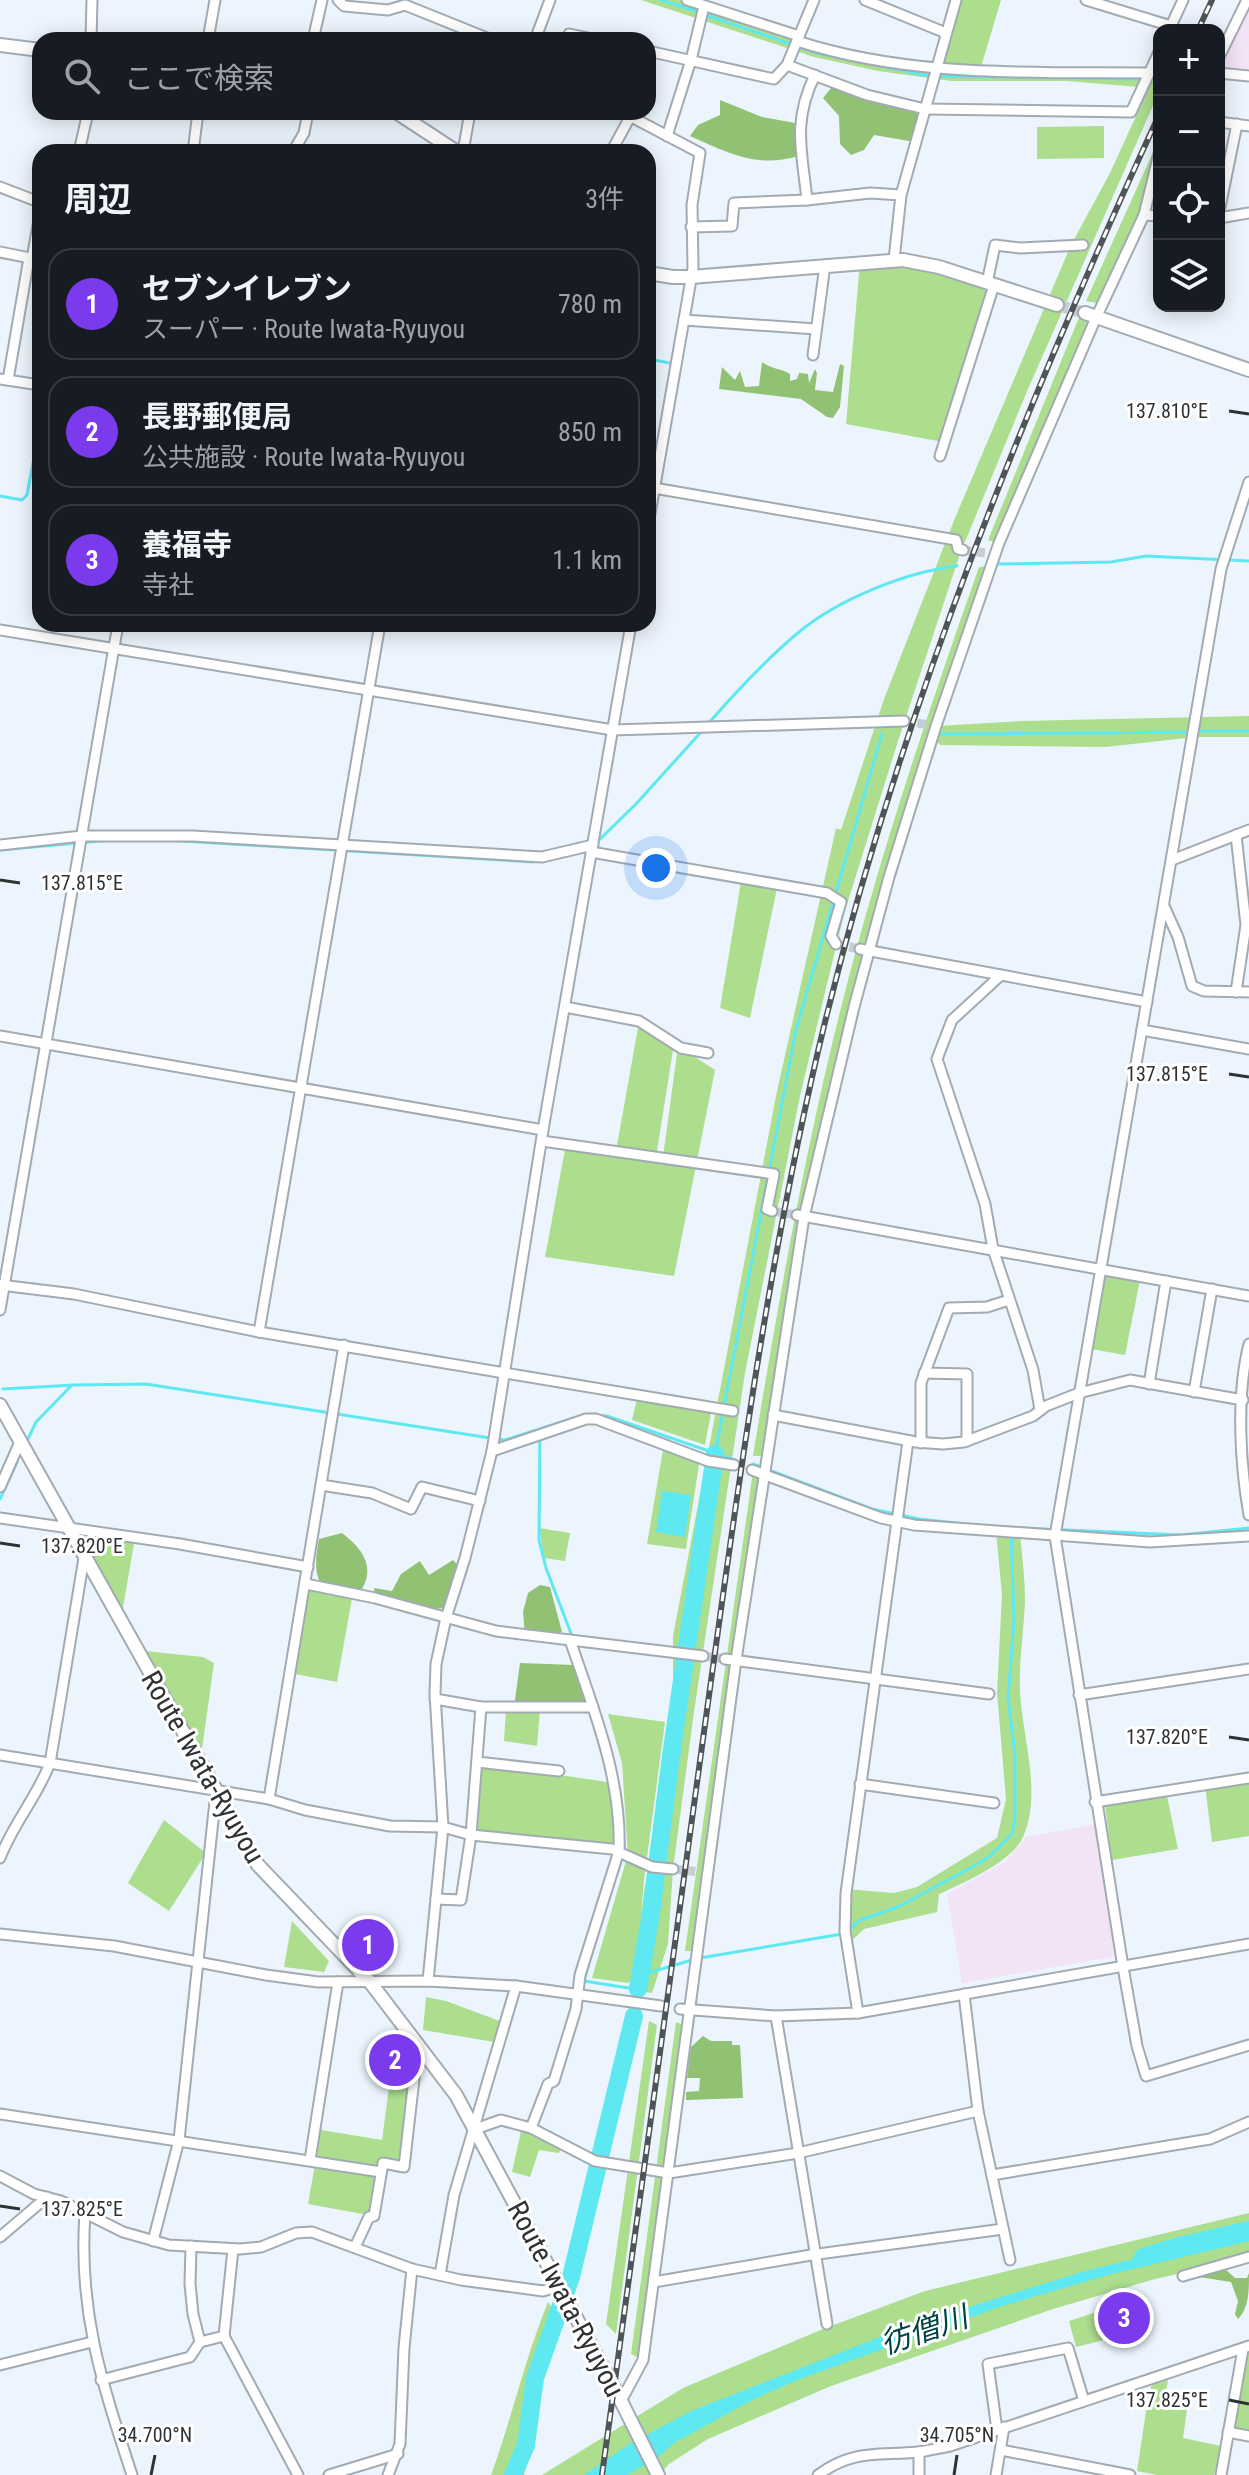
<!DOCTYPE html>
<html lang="ja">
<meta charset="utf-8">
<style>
body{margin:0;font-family:"Roboto Condensed","Noto Sans JP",sans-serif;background:#20242c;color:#f1f3f6}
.controls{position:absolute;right:24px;top:24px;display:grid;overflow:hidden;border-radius:16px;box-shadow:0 4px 20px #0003}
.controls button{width:72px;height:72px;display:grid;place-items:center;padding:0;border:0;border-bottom:2px solid #363941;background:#171b24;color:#f1f3f6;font:40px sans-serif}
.you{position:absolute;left:656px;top:868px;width:28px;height:28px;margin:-20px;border:6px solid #fff;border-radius:50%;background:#1a73e8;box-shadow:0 0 0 12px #1a73e833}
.badge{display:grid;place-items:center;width:52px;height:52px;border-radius:50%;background:#7c3aed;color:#fff;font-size:26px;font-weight:700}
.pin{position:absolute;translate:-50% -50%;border:4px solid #fff;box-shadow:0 2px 8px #0006}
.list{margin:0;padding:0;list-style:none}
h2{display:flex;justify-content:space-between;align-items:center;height:104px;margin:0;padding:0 32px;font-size:34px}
h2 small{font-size:26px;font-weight:400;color:#9ea1a6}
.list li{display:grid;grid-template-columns:52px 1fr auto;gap:24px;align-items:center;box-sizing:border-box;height:112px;margin:0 16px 16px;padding:0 16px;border:2px solid #363941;border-radius:24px}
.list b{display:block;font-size:30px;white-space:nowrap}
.list p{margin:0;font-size:26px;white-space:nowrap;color:#9ea1a6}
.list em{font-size:26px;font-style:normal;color:#9ea1a6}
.icon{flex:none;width:44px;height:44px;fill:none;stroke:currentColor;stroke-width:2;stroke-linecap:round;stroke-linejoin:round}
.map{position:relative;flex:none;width:1249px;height:2475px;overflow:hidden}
.search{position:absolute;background:#171b24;box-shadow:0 4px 20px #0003;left:32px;top:32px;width:624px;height:88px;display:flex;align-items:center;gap:20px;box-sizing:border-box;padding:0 28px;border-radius:24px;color:#9ea1a6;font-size:30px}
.panel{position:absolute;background:#171b24;box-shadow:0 4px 20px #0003;left:32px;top:144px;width:624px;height:488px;border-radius:24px}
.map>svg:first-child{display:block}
</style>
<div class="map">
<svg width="1249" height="2475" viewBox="0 0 1249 2475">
<rect width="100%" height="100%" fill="#ecf5fd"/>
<g fill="#f3e3f6">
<polygon points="1249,7 1249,71 1219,69"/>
<polygon points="1097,1824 1118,1956 962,1983 947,1894 1005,1862 1026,1837"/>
</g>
<g fill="#acde8e">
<polygon points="641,0 686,0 800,39 801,42 936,70 959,0 1001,0 981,67 1144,75 1139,87 1067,81 951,81 878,71 814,57"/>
<polygon points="1159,66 1159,92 1028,389 960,554 898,741 844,914 800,1096 745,1373 694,1712 673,1869 668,1944 652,1993 629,1990 630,1981 628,1983 592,1978 626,1861 645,1871 641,1914 673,1703 673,1636 777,1091 836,828 841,830 884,699 955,518 1071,245 1110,173"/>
<polygon points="1104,126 1104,158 1037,159 1037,127"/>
<path d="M1159,139C1159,197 1126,252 1102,304L1086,301Z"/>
<polygon points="903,260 987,283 970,362 943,442 846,424 860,262"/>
<polygon points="1080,315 1095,320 998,543 988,540"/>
<path d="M988,566L937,726L1021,721L1249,716V737H1196L1105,747L941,745L933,740L910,810L804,1215L766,1456H753C780,1291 809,1126 852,965C888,830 933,698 979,567Z"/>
<polygon points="741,882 777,888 750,1018 720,1008"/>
<polygon points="639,1022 674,1044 656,1157 663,1157 678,1046 715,1070 674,1276 545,1257 566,1144 616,1151"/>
<polygon points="1107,1270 1140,1280 1125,1355 1091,1349"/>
<polygon points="638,1395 712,1408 705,1445 632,1420"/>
<polygon points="664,1444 700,1458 686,1549 647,1544"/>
<polygon points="753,1471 763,1475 694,1951 685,1951"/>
<polygon points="539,1528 570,1533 565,1561 544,1558"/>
<path d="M996,1532L1000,1536L1020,1534C1022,1556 1025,1578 1025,1600C1024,1634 1017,1670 1021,1704C1025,1745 1041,1797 1023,1837C1012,1862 963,1883 939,1894L937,1912L864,1929L847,1945L846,1889L894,1893L917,1887L997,1838L1006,1799L997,1693L1002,1595Z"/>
<polygon points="77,1533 135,1538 122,1613"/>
<polygon points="306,1584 353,1593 337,1682 290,1673"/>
<polygon points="145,1651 203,1657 214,1663 202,1749"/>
<polygon points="506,1710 540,1710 537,1746 504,1741"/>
<polygon points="608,1714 665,1722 646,1865 628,1856 622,1763"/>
<polygon points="480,1763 607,1782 620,1833 619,1847 475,1835"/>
<polygon points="1249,1778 1249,1836 1212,1842 1205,1785"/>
<polygon points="1166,1791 1178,1849 1112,1860 1105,1804"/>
<polygon points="164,1820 206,1853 169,1911 128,1883"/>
<polygon points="292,1921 329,1961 324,1972 284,1967"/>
<polygon points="426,1997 446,2001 505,2023 500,2043 423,2030"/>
<polygon points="649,2021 657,2025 616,2334 606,2324"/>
<polygon points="676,2022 685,2026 643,2360 631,2354"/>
<polygon points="391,2073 415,2073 404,2167 383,2163 374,2216 308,2204 321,2130 382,2140"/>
<polygon points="521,2131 531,2132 561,2148 559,2153 539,2150 530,2177 512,2172"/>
<polygon points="1249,2213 1249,2258 1155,2279 1053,2309 831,2386 708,2439 669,2464 659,2475 542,2475 683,2388 823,2329 925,2291"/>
<path d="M548,2302L563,2325L542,2381L536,2431L524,2475H491C512,2418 525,2358 548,2302Z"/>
<polygon points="1103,2310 1108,2339 1076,2347 1069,2321"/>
<polygon points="1249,2347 1249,2436 1229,2432 1243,2349"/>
<polygon points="1168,2380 1163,2408 1187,2410 1183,2438 1221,2446 1214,2475 1157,2475 1137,2471 1149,2392 1152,2385"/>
</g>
<g fill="#91c172">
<polygon points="835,83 914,107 921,125 909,141 874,135 864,150 851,155 840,144 839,116 823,98"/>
<path d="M720,100L762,117L795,123L802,155C758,169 730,154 690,136L698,125L720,115Z"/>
<path d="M762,362C771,369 780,368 790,374V381L797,379L799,373L808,374L809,383L815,369L817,373L815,390L833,392L840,364L844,366L840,407L833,418L827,417L801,399L719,389L722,367L735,380L740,371L745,387L759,386Z"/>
<path d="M342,1533C360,1547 376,1565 362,1589L323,1587C313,1574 316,1555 319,1539Z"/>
<polygon points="453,1560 458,1565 443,1608 423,1611 375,1598 374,1588 392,1591 401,1574 420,1561 429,1575"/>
<polygon points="540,1585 550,1587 562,1632 538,1636 525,1635 523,1612 528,1593"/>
<polygon points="520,1663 574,1665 589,1707 514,1707"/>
<polygon points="703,2036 711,2041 732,2041 732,2045 740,2045 743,2098 686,2100 686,2092 699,2091 700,2078 687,2078 691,2047"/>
<path d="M1215,2269H1225L1235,2278H1247L1249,2273C1249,2291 1249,2308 1238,2319L1235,2314L1238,2301L1231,2282L1199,2277Z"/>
</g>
<g fill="#5ee8f2">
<polygon points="662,1491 691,1495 685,1537 656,1532"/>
<polygon points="1249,2230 1249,2241 1108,2275 999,2307 800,2379 754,2399 674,2443 657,2458 627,2475 584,2475 631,2443 691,2411 908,2326 1085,2271"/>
</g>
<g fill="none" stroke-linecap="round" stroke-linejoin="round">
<g stroke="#5ee8f2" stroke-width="3">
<polyline points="661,0 699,12"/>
<polyline points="706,15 817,53 929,76 1142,79"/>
<polyline points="1221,78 1249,80"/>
<polyline points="648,359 670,363"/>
<polyline points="0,496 22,500 27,495 40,426"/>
<polyline points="998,564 1111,562 1146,556 1249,561"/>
<path d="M707,725C735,693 765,660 799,632C839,599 906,572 957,566"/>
<polyline points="1197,731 1249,731"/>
<polyline points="941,734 1190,732"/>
<polyline points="166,840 533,862 569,855"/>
<polyline points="598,841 636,804 702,731"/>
<polyline points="0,850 111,840"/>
<polyline points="3,1389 74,1385 146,1384 490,1438"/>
<polyline points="590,1415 607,1416 735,1460"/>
<polyline points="540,1429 539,1540 546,1568 572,1636"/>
<polyline points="28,1439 36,1422 72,1385"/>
<polyline points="498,1439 505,1440 571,1419"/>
<polyline points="715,1454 796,1030 882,734"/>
<polyline points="753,1464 872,1509 919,1519 984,1526"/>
<polyline points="0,1499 17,1462"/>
<polyline points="999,1527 1181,1535 1249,1528"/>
<polyline points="606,1734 614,1765"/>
<polyline points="623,1832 625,1852"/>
<polyline points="598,1931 584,1981 635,1989 641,1975 692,1960"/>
<polyline points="849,1931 858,1921 900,1906 979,1863 990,1856 1012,1834 1015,1818 1015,1754 1008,1699 1014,1621 1011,1527"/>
<polyline points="700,1958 842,1934"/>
</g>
<g stroke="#5ee8f2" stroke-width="18">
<polyline points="638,1989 651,1913 671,1756 715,1454"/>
<polyline points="1143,2257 1175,2247 1249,2230"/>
<polyline points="513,2475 526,2445 535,2378 571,2277 634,2016"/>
</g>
<g stroke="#c6ced5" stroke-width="9" stroke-dasharray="9 4.5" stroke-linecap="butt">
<polyline points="963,550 985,553"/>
<polyline points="904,721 936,726"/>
<polyline points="836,944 860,949"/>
<polyline points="772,1211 797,1215"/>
<polyline points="703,1656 725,1659"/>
<polyline points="673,1869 699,1872"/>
</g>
<polyline stroke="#c6ced5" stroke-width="12" stroke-dasharray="12 6" stroke-linecap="butt" points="1057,305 1085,313"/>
<defs>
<g id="minor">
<polyline points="338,0 344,6 388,10 405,5 492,40"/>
<polyline points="687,0 799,36"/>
<polyline points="865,0 946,33"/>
<polyline points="1086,0 1171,26"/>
<polyline points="1169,30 1183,0"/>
<polyline points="91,40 92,0"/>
<polyline points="208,40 215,0"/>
<polyline points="313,40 322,0"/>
<polyline points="535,40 550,0"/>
<polyline points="567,40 569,34 598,40"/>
<path d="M797,41C911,78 1031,72 1149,73"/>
<polyline points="648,51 774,79 787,65 814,0"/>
<polyline points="1219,57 1247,0"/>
<polyline points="787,65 867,95 925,109 1131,112 1159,52"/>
<polyline points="1219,73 1249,76"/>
<polyline points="622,112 700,153 692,205 693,268 648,525"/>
<polyline points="1219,122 1249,126"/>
<polyline points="667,136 691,60 704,6"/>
<polyline points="79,152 88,112"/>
<polyline points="193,152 198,112"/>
<polyline points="293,152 304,133 308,112"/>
<polyline points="463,152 470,112"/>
<polyline points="611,152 630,117"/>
<polyline points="0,187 39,202"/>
<path d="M807,200C802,151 792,122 815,75"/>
<polyline points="1219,212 1237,124"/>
<polyline points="1144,215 1159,216"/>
<polyline points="1219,218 1249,213"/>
<polyline points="691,227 732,226 734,203 807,200 870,193 901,195"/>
<polyline points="0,252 40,260"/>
<polyline points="32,259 40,214"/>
<polyline points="894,260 901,195 956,0"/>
<polyline points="987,283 995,245 1020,248 1083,245"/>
<polyline points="684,320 816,329"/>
<polyline points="813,355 825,265"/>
<polyline points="0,379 40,385"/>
<polyline points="8,380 29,258"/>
<polyline points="940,456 994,285"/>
<polyline points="1249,482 1221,569 1055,1536 1123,1967 1137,2046 1146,2076 1249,2045"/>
<polyline points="648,487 956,540 958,549 963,550"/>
<polyline points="0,630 613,730 904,721"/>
<polyline points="1236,835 1246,925 1236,992"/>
<polyline points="0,845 82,836 193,836 542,857 593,845"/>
<polyline points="591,852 827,893 841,902 831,936 836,944"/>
<polyline points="1172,860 1249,830"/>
<polyline points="1164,906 1178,937 1192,986 1204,991 1249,992"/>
<polyline points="860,949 1147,1002"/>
<polyline points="1001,975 952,1020 937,1059 985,1204 993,1249 1033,1370 1040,1410"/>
<polyline points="565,1007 639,1021 681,1048 708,1053"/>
<polyline points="1142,1030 1249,1049"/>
<polyline points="0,1036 543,1130"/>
<polyline points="542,1141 774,1174 767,1209 772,1211"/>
<polyline points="797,1215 1249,1296"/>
<polyline points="0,1285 74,1294 259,1332 733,1411"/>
<polyline points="0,1310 118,624"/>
<polyline points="259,1332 380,624"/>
<path d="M1249,1344C1236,1395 1240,1464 1249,1515"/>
<polyline points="924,1373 967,1374 967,1441"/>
<polyline points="1149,1384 1166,1281"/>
<polyline points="1194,1392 1212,1289"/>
<polyline points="773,1415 916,1442 943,1444 964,1442 1033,1416 1046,1406 1079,1393 1130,1380 1243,1400"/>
<polyline points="921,1443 921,1383 949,1308 987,1307 1009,1300"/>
<polyline points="492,1451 586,1419 596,1419 708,1461 734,1465"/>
<polyline points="752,1470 881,1518 914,1525 1150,1542 1249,1536"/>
<polyline points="321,1485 372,1493 411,1509 422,1487 480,1501"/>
<polyline points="0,1487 20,1442"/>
<polyline points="0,1518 180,1544 308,1567"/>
<polyline points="306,1584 375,1598 496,1631 703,1656"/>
<polyline points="725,1659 989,1694"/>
<polyline points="1079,1695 1249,1669"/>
<polyline points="435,1699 481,1707 593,1707"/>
<polyline points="0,1755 269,1799 305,1810 390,1826 443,1827 471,1835 612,1849 652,1867 673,1869"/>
<polyline points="477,1762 559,1771"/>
<polyline points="860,1784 994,1803"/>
<polyline points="269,1799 344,1345"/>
<polyline points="1095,1802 1249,1778"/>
<path d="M0,1858C13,1824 37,1797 50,1763L84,1558"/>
<polyline points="436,1899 461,1900 471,1835 481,1707"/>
<polyline points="0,1934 114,1946 266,1975 318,1982 428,1981 516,1986 661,2006"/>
<polyline points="428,1981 443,1827 435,1694 436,1664 446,1618 465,1558 492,1451 543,1130 631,624"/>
<polyline points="964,1994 978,2111 1010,2260"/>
<polyline points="680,2009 776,2016 858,2013 1249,1944"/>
<polyline points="858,2013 845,1931 846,1893 908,1441"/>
<polyline points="776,2016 827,2324"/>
<polyline points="0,2114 381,2172"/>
<path d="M531,2128L548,2084L554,2081L576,2009L580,1975L619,1851C622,1778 593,1708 570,1640"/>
<polyline points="475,2129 501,2120 531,2128 595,2161 669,2173 798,2153 978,2111"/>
<polyline points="310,2160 338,1982"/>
<polyline points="992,2175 1210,2139 1249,2122"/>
<polyline points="0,2176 34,2194 61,2201 123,2232 169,2245 240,2249 261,2247 296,2233 312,2232 412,2269 461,2280 543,2291 559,2286"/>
<path d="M85,2213C78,2312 102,2383 132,2475"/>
<polyline points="0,2237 47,2197"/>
<polyline points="153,2241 179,2140 216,1792"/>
<polyline points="355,2247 369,2217 374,2216 383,2163 404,2167 418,2044"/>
<polyline points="440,2275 454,2195 516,1986"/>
<polyline points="1183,2276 1249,2257"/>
<polyline points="654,2282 811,2255 1003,2229"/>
<polyline points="224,2336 298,2475"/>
<polyline points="200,2342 224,2336 233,2249"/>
<polyline points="0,2365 92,2342"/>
<polyline points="101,2380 190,2357 200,2342 193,2314 190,2284 191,2246"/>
<polyline points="621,2401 643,2360 736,1660 804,1217 854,1007 889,877 936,726 999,543 1095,320 1144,215 1159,154"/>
<polyline points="997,2430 988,2364 1068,2348 1084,2401"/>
<polyline points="1228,2432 1249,2436"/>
<polyline points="1001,2450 1130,2475"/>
<polyline points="329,2475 398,2454"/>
<polyline points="388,2475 400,2444 404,2348 412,2269"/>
<path d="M818,2475C853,2449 878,2456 918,2452C928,2451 939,2448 950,2446L1249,2346"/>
<polyline points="919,2475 919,2452"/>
<polyline points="996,2475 1004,2427"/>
<polyline points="1221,2475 1243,2349"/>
</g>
<g id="major">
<polyline points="0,45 40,50"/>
<polyline points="396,112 457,152"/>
<polyline points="648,273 673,277 691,277 903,260 939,267 1057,305"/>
<polyline points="1085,313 1249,370"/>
<polyline points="0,1405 258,1865 370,1982 456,2095 621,2401 658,2475"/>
</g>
</defs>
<use href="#minor" stroke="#a2aab2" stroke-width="13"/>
<use href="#major" stroke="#a2aab2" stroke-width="16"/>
<use href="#minor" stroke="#fff" stroke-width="9"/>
<use href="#major" stroke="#fff" stroke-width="12"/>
<defs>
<g id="rail">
<polyline points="1198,30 1212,0"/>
<path d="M602,2475C637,2220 672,1965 707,1710C739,1479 770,1248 825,1022C903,707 1024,408 1159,115"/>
</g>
</defs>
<use href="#rail" stroke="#4f5458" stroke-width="6"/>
<use href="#rail" stroke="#fff" stroke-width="3" stroke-dasharray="9" stroke-linecap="butt"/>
</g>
<path fill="none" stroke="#2e3235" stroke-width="3" d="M1229,411L1249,414M0,880L20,883M1229,1074L1249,1077M0,1543L20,1546M1229,1737L1249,1740M0,2206L20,2209M1229,2400L1249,2404M151,2475L155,2455M954,2475L957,2455"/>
<g text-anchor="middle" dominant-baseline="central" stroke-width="6" stroke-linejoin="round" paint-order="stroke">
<g font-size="28" fill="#2e3235" stroke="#fff">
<text transform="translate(203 1767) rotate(60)">Route Iwata-Ryuyou</text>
<text transform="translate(566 2299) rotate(62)">Route Iwata-Ryuyou</text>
</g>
<g font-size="30" font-style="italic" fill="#004347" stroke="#fff">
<text transform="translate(924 2330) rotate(-19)">彷僧川</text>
</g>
</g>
<g font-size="20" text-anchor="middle" fill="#2e3235" stroke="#fff" stroke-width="6" stroke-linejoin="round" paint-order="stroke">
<text x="1167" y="418">137.810°E</text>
<text x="82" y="890">137.815°E</text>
<text x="1167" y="1081">137.815°E</text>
<text x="82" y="1553">137.820°E</text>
<text x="1167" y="1744">137.820°E</text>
<text x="82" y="2216">137.825°E</text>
<text x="1167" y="2407">137.825°E</text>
<text x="155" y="2442">34.700°N</text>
<text x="957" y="2442">34.705°N</text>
</g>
</svg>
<div class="controls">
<button>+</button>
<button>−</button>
<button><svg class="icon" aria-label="locate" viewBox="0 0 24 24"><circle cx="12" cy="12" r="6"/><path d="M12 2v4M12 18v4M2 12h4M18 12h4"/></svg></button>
<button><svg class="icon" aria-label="layers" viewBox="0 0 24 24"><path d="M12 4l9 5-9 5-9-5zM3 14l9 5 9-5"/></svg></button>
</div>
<div class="you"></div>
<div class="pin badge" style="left:368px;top:1945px">1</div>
<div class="pin badge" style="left:395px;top:2060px">2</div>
<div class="pin badge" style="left:1124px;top:2318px">3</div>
<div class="search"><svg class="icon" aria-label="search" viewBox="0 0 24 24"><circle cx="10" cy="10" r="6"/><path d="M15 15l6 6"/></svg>ここで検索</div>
<section class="panel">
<h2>周辺<small>3件</small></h2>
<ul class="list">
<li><span class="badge">1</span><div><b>セブンイレブン</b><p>スーパー · Route Iwata-Ryuyou</p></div><em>780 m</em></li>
<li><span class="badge">2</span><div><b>長野郵便局</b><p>公共施設 · Route Iwata-Ryuyou</p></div><em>850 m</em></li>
<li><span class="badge">3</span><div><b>養福寺</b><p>寺社</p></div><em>1.1 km</em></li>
</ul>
</section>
</div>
